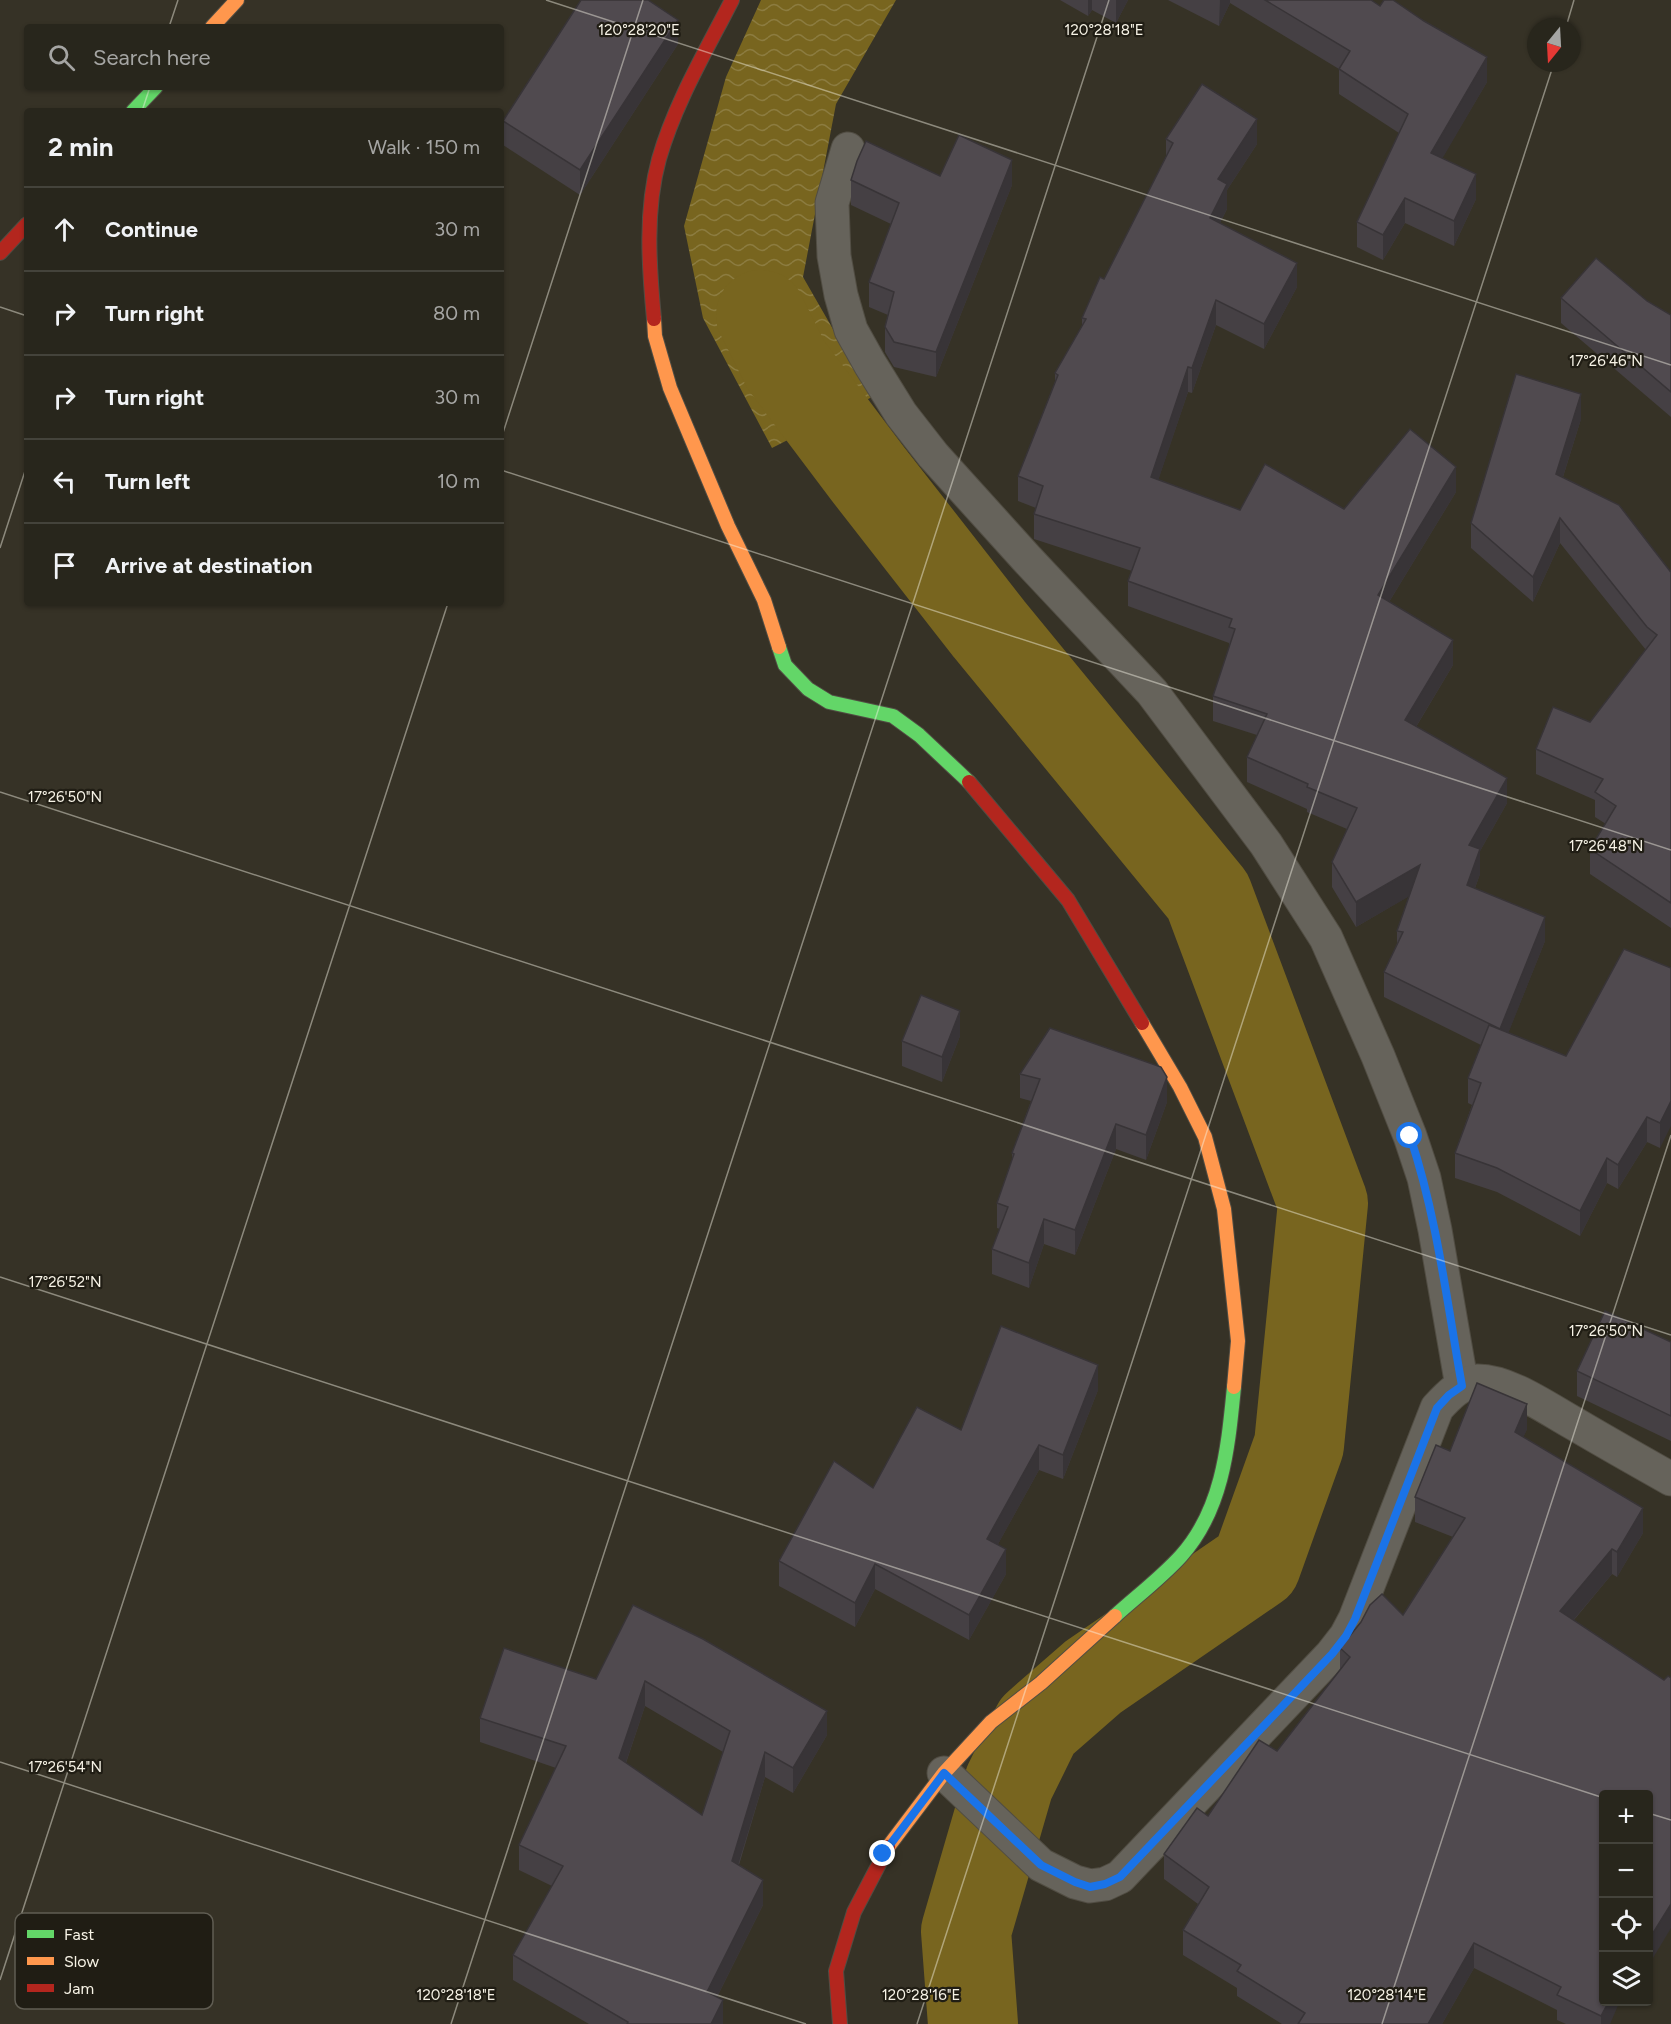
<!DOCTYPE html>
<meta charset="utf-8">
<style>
body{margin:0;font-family:Figtree,sans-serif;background:#343229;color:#f1f3f6}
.controls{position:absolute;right:18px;bottom:18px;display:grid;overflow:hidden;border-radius:6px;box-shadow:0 2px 4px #0004}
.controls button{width:54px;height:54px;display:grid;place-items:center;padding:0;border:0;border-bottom:2px solid #44433b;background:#28261c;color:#f1f3f6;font:30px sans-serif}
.compass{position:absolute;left:1527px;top:18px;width:54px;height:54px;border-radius:50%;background:#28261c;box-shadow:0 2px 4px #0004;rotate:198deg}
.stop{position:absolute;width:18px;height:18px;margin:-14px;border:4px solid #1a73e8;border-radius:50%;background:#fff}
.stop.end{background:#1a73e8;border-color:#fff;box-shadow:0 2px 6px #0008}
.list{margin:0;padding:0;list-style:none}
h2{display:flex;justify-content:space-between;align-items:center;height:78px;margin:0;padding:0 24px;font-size:26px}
h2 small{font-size:20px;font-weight:400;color:#a5a5a3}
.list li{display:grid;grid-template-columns:39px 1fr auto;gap:18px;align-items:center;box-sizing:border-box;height:84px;padding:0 24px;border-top:2px solid #44433b}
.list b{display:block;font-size:22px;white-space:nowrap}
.list em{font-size:20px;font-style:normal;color:#a5a5a3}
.icon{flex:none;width:33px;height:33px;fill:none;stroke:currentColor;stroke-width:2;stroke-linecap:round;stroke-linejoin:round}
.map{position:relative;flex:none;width:1671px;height:2024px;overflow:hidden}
.search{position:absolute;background:#28261c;box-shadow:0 2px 4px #0004;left:24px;top:24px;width:480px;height:66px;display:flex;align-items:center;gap:15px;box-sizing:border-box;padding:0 21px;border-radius:6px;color:#a5a5a3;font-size:22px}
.panel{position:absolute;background:#28261c;box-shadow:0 2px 4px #0004;left:24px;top:108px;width:480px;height:498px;border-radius:6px}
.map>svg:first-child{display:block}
</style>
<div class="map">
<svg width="1671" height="2024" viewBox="0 0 1671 2024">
<defs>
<pattern id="water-waves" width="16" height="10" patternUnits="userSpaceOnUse" patternTransform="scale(1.5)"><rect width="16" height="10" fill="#78651f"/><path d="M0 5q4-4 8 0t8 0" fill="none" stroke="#8c7c40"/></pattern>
</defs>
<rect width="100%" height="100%" fill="#363226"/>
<polygon fill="url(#water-waves)" points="761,0 896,0 836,104 803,277 872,397 772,448 703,318 684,226 726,77"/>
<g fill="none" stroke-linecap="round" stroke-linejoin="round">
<polyline stroke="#78651f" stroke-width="90" points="761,315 786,365 868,474 989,629 1208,896 1323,1203 1299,1445 1256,1565 1093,1677 1037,1726 1009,1783 966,1931 973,2024"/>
<defs>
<g id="street">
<polyline points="848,149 832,203 834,256 841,295 851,330 870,364 901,414 933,455 1027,559 1152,692 1266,844 1326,938 1378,1056 1410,1136 1424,1178 1435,1230 1462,1386"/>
<path d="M944,1773L1041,1865L1075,1882L1090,1886L1105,1884L1120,1877L1332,1654L1346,1636L1355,1619L1437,1408C1448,1396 1461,1382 1478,1381C1509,1381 1548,1409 1575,1424C1607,1443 1639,1461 1671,1479"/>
</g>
<g id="fast">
<polyline points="133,111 156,87"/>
<polyline points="779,647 785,665 808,689 829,702 893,716 919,735 969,782"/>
<path d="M1115,1616C1137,1596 1161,1578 1181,1556C1223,1509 1228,1447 1234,1387"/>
</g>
<g id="slow">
<polyline points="212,27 237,0"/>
<polyline points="654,319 655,336 670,388 728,526 764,600 779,647"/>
<polyline points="1142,1023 1180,1087 1205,1137 1224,1209 1238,1341 1234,1387"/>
<polyline points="888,1847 944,1773 991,1722 1041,1683 1115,1616"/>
</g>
<g id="jam">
<polyline points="0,253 27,224"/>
<path d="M654,319C649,266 645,210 659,159C675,103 706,51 732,0"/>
<polyline points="969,782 1068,900 1142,1023"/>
<polyline points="840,2024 836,1971 854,1912 888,1847"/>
</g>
</defs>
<use href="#street" stroke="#514d43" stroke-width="35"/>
<use href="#fast" stroke="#514d43" stroke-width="16"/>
<use href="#slow" stroke="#514d43" stroke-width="16"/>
<use href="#jam" stroke="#514d43" stroke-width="16"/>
<use href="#street" stroke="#66635b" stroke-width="33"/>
<use href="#fast" stroke="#63d668" stroke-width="14"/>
<use href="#slow" stroke="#ff974d" stroke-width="14"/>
<use href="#jam" stroke="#b3261e" stroke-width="14"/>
</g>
<g fill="#454044" fill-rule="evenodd">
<polygon points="1060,0 1128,0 1116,23 1092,10 1088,16"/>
<polygon points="1168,0 1371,0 1487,82 1442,158 1476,199 1454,246 1405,223 1383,260 1357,247 1357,222 1399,133 1339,94 1339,69 1230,3 1219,26"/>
<polygon points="678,44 580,195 503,145 503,121"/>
<polygon points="1166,139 1257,144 1227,190 1227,209 1220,223 1297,287 1264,349 1216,325 1192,393 1188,392 1158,480 1240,510 1344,509 1456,492 1389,602 1453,665 1416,727 1507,803 1480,851 1480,874 1475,888 1545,941 1508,1033 1566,1056 1671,968 1660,1148 1647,1142 1618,1189 1607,1183 1580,1236 1497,1192 1455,1178 1455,1153 1472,1105 1468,1103 1468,1078 1481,1045 1384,997 1384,972 1397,944 1397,931 1409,896 1356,927 1332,887 1332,862 1347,829 1307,812 1307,809 1247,782 1247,757 1257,735 1213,721 1213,696 1229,648 1229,643 1128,606 1128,581 1132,571 1034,539 1034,514 1036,508 1018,501 1018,476 1055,382 1055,373 1082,326 1082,318 1104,279 1166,157"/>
<polygon points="940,176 1012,185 936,377 894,367 885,352 885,327 888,315 869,307 869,282 891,224 851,205 851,180"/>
<polygon points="1561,298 1647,301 1671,315 1671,417 1561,323"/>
<polygon points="1581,419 1563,477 1670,571 1671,570 1671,928 1590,874 1590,849 1606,824 1595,817 1595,800 1536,774 1536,749 1590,722 1646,650 1560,543 1533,602 1471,548 1471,523"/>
<polygon points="960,1036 942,1082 902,1066 902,1041"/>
<polygon points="1020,1074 1167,1102 1146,1160 1116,1149 1075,1255 1044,1244 1029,1288 992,1274 992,1249 1000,1229 997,1228 997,1203 1012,1161 1012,1153 1031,1101 1020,1098"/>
<polygon points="1671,1342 1671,1441 1577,1396 1577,1371"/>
<polygon points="1098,1390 1063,1479 1039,1470 998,1544 1006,1574 969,1640 875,1589 855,1627 779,1586 779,1561 873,1488 961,1430"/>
<polygon points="1527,1429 1523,1437 1643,1533 1617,1577 1612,1574 1574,1620 1664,1680 1653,1958 1648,1956 1648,1794 1610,2024 1566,2024 1557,2020 1557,2010 1474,1968 1442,2024 1282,2024 1237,1996 1237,1988 1183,1955 1183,1930 1198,1904 1164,1879 1164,1854 1208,1816 1277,1751 1340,1670 1340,1648 1403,1615 1453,1537 1415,1522 1415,1497 1450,1451"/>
<path d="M633,1605L827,1735L793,1793L765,1777L739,1865L763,1905L717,1997L723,2024H589L513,1980V1955L552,1886L519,1870V1845L556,1768L480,1742V1718L596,1679ZM645,1706L723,1752L702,1815L626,1763Z"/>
</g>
<g fill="#383437">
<polygon points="1088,0 1092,0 1092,10 1088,16"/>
<polygon points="1116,0 1128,0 1116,23"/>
<polygon points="1220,0 1230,0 1230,3 1219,26"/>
<polygon points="678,20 678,44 580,195 580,170"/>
<polygon points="1487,57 1487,82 1431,178 1431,153"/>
<polygon points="1257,119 1257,144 1227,190 1227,209 1210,243 1210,218 1218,179"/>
<polygon points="1012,160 1012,185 936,377 936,352"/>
<polygon points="1476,174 1476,199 1454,246 1454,221"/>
<polygon points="1405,198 1405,223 1383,260 1383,235"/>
<polygon points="1297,263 1297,287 1264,349 1264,324"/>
<polygon points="1216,300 1216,325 1192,393 1192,368"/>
<polygon points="1188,367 1188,392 1151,502 1151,477"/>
<polygon points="1581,394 1581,419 1556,499 1556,474"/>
<polygon points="1456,467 1456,492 1378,620 1378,595"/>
<polygon points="1560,518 1560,543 1533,602 1533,577"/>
<polygon points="1453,640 1453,665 1405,745 1405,720"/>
<polygon points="1507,778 1507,803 1480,851 1480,874 1467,910 1469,845"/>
<polygon points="1420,865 1420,890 1356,927 1356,902"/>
<polygon points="1545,917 1545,941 1500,1054 1500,1029"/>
<polygon points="960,1011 960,1036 942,1082 942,1057"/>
<polygon points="1167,1077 1167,1102 1146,1160 1146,1135"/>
<polygon points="1671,1101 1671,1126 1660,1148 1660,1123"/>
<polygon points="1647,1117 1647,1142 1618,1189 1618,1165"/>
<polygon points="1116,1124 1116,1149 1075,1255 1075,1230"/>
<polygon points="1607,1158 1607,1183 1580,1236 1580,1211"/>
<polygon points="1044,1219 1044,1244 1029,1288 1029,1263"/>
<polygon points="1098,1365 1098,1390 1063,1479 1063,1455"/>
<polygon points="1527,1404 1527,1429 1515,1457 1515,1432"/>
<polygon points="1039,1445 1039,1470 987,1564 987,1539"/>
<polygon points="1643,1508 1643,1533 1617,1577 1617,1552"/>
<polygon points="1006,1549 1006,1574 969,1640 969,1615"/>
<polygon points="1612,1549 1612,1574 1560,1636 1560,1611"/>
<polygon points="875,1564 875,1589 855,1627 855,1603"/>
<polygon points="645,1681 645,1706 619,1783 619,1758"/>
<polygon points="827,1711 827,1735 793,1793 793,1768"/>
<polygon points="765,1752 765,1777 732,1885 732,1861"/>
<polygon points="763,1880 763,1905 707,2017 707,1992"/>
<polygon points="1671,1904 1671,1928 1653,1958 1653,1933"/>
<polygon points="1474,1943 1474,1968 1442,2024 1428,2024"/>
<polygon points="723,2000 723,2024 711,2024"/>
<polygon points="1609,2001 1620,2001 1610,2024 1601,2024 1601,2016"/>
</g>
<g fill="#504a4f" stroke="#383437" stroke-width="1.5" fill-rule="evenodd">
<polygon points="581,0 648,0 678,20 580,170 503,121"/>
<polygon points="1265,0 1371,0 1380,6 1384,0 1393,0 1424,21 1487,57 1431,153 1476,174 1454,221 1405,198 1383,235 1357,222 1408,114 1339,69 1350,51"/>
<polygon points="1202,84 1257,119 1218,179 1227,184 1210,218 1297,263 1264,324 1216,300 1192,368 1188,367 1151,477 1240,510 1265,464 1344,509 1410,429 1456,467 1378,595 1453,640 1405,720 1507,778 1469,845 1480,849 1467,885 1545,917 1500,1029 1384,972 1403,932 1397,931 1420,865 1356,902 1332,862 1357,808 1307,787 1308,784 1247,757 1267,714 1213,696 1235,629 1229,627 1232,619 1128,581 1140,548 1034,514 1043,486 1018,476 1058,375 1055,373 1086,319 1082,318 1100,277 1104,279 1173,143 1166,139"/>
<polygon points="959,135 1012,160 936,352 894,342 885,327 894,292 869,282 899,203 851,180 857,161 866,141 940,176"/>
<polygon points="1596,258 1647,301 1671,315 1671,392 1561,298"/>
<polygon points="1516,374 1581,394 1556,474 1619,505 1670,571 1671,570 1671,903 1590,849 1616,806 1595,792 1603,779 1536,749 1553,707 1590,722 1657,635 1647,627 1560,518 1533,577 1471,523"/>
<polygon points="1624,949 1671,968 1671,1101 1660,1123 1647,1117 1618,1165 1607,1158 1580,1211 1497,1168 1455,1153 1481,1083 1468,1078 1489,1025 1566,1056"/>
<polygon points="921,995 960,1011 942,1057 902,1041"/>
<polygon points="1050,1028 1161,1067 1167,1077 1146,1135 1116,1124 1075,1230 1044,1219 1029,1263 992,1249 1008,1207 997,1203 1014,1154 1012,1153 1040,1079 1020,1074"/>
<polygon points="1605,1311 1671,1342 1671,1416 1577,1371"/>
<polygon points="1001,1326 1098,1365 1063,1455 1039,1445 987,1539 1006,1549 969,1615 875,1564 855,1603 779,1561 834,1461 873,1488 917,1407 961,1430"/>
<polygon points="1477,1383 1527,1404 1515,1432 1643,1508 1617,1552 1612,1549 1560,1611 1664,1680 1668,1676 1671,1678 1671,1904 1653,1933 1648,1931 1648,1794 1604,1794 1604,2001 1609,2001 1601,2016 1557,1995 1561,1987 1474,1943 1428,2024 1298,2024 1305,2013 1237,1971 1241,1965 1183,1930 1209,1887 1164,1854 1197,1808 1208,1816 1259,1740 1277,1751 1350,1657 1340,1648 1361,1622 1370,1605 1382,1594 1403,1615 1465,1518 1415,1497 1436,1445 1450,1451"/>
<path d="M633,1605L703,1639L827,1711L793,1768L765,1752L732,1861L763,1880L707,1992L723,2000L711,2024H627L628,2022L513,1955L563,1866L519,1845L566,1746L480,1718L504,1648L596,1679ZM645,1681L730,1731L702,1815L619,1758Z"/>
</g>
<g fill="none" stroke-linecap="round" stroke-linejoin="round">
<path stroke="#1a73e8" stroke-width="8" d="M883,1854L944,1773L1041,1865L1075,1882L1090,1887L1105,1884L1120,1877L1332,1654L1346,1636L1355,1619L1437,1408L1449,1395L1462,1386C1447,1302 1437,1217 1410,1136"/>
</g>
<path fill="none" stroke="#f7f3e6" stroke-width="1.5" stroke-opacity="0.45" d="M546,0L1671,365M169,27L178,0M1566,27L1574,0M142,111L150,87M0,307L27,316M501,439L643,0M501,470L1671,850M0,548L27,465M0,792L1671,1335M0,1277L1604,1798M0,1762L806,2024M1648,1813L1671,1820M0,1980L448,603M451,2024L1109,0M917,2024L1554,63M1382,2024L1671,1135"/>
<rect x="15" y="1913" width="198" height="96" rx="9" fill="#201d14" stroke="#605d53" stroke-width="1.5"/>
<rect x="27" y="1930" width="27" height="8" fill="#63d668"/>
<rect x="27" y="1957" width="27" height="8" fill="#ff974d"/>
<rect x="27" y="1984" width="27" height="8" fill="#b3261e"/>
<g font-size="16" fill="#f7f3e6">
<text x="64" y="1940">Fast</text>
<text x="64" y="1967">Slow</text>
<text x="64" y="1994">Jam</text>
</g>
<g font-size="15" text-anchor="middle" fill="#f7f3e6" stroke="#201d14" stroke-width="4.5" stroke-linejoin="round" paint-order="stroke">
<text x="639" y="35">120°28'20"E</text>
<text x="1104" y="35">120°28'18"E</text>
<text x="1606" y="366">17°26'46"N</text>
<text x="65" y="802">17°26'50"N</text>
<text x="1606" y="851">17°26'48"N</text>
<text x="65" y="1287">17°26'52"N</text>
<text x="1606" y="1336">17°26'50"N</text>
<text x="65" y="1772">17°26'54"N</text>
<text x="456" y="2000">120°28'18"E</text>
<text x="921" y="2000">120°28'16"E</text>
<text x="1387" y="2000">120°28'14"E</text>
</g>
</svg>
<div class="controls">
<button>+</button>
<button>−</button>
<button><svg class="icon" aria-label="locate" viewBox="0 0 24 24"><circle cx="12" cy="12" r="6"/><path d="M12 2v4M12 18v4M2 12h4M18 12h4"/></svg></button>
<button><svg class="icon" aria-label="layers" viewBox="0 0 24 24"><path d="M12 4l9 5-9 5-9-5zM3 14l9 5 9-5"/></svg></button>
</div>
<svg class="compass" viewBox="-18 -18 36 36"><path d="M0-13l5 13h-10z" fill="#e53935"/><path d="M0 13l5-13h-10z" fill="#a5a5a3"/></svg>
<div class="stop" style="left:1410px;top:1136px"></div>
<div class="stop end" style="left:883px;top:1854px"></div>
<div class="search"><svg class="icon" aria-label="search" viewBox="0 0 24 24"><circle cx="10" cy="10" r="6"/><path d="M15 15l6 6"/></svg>Search here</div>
<section class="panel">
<h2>2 min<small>Walk · 150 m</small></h2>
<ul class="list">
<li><svg class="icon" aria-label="ahead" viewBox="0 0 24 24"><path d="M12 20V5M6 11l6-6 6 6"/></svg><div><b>Continue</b></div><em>30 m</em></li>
<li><svg class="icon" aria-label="right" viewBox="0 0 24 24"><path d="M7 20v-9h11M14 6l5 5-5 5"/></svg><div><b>Turn right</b></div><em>80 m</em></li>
<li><svg class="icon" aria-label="right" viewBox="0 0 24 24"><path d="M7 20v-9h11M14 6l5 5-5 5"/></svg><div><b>Turn right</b></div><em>30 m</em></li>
<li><svg class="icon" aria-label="left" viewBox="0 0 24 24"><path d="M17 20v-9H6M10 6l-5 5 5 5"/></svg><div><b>Turn left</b></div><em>10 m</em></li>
<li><svg class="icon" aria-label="arrive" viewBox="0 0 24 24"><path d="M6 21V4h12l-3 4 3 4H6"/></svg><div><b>Arrive at destination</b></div></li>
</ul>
</section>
</div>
